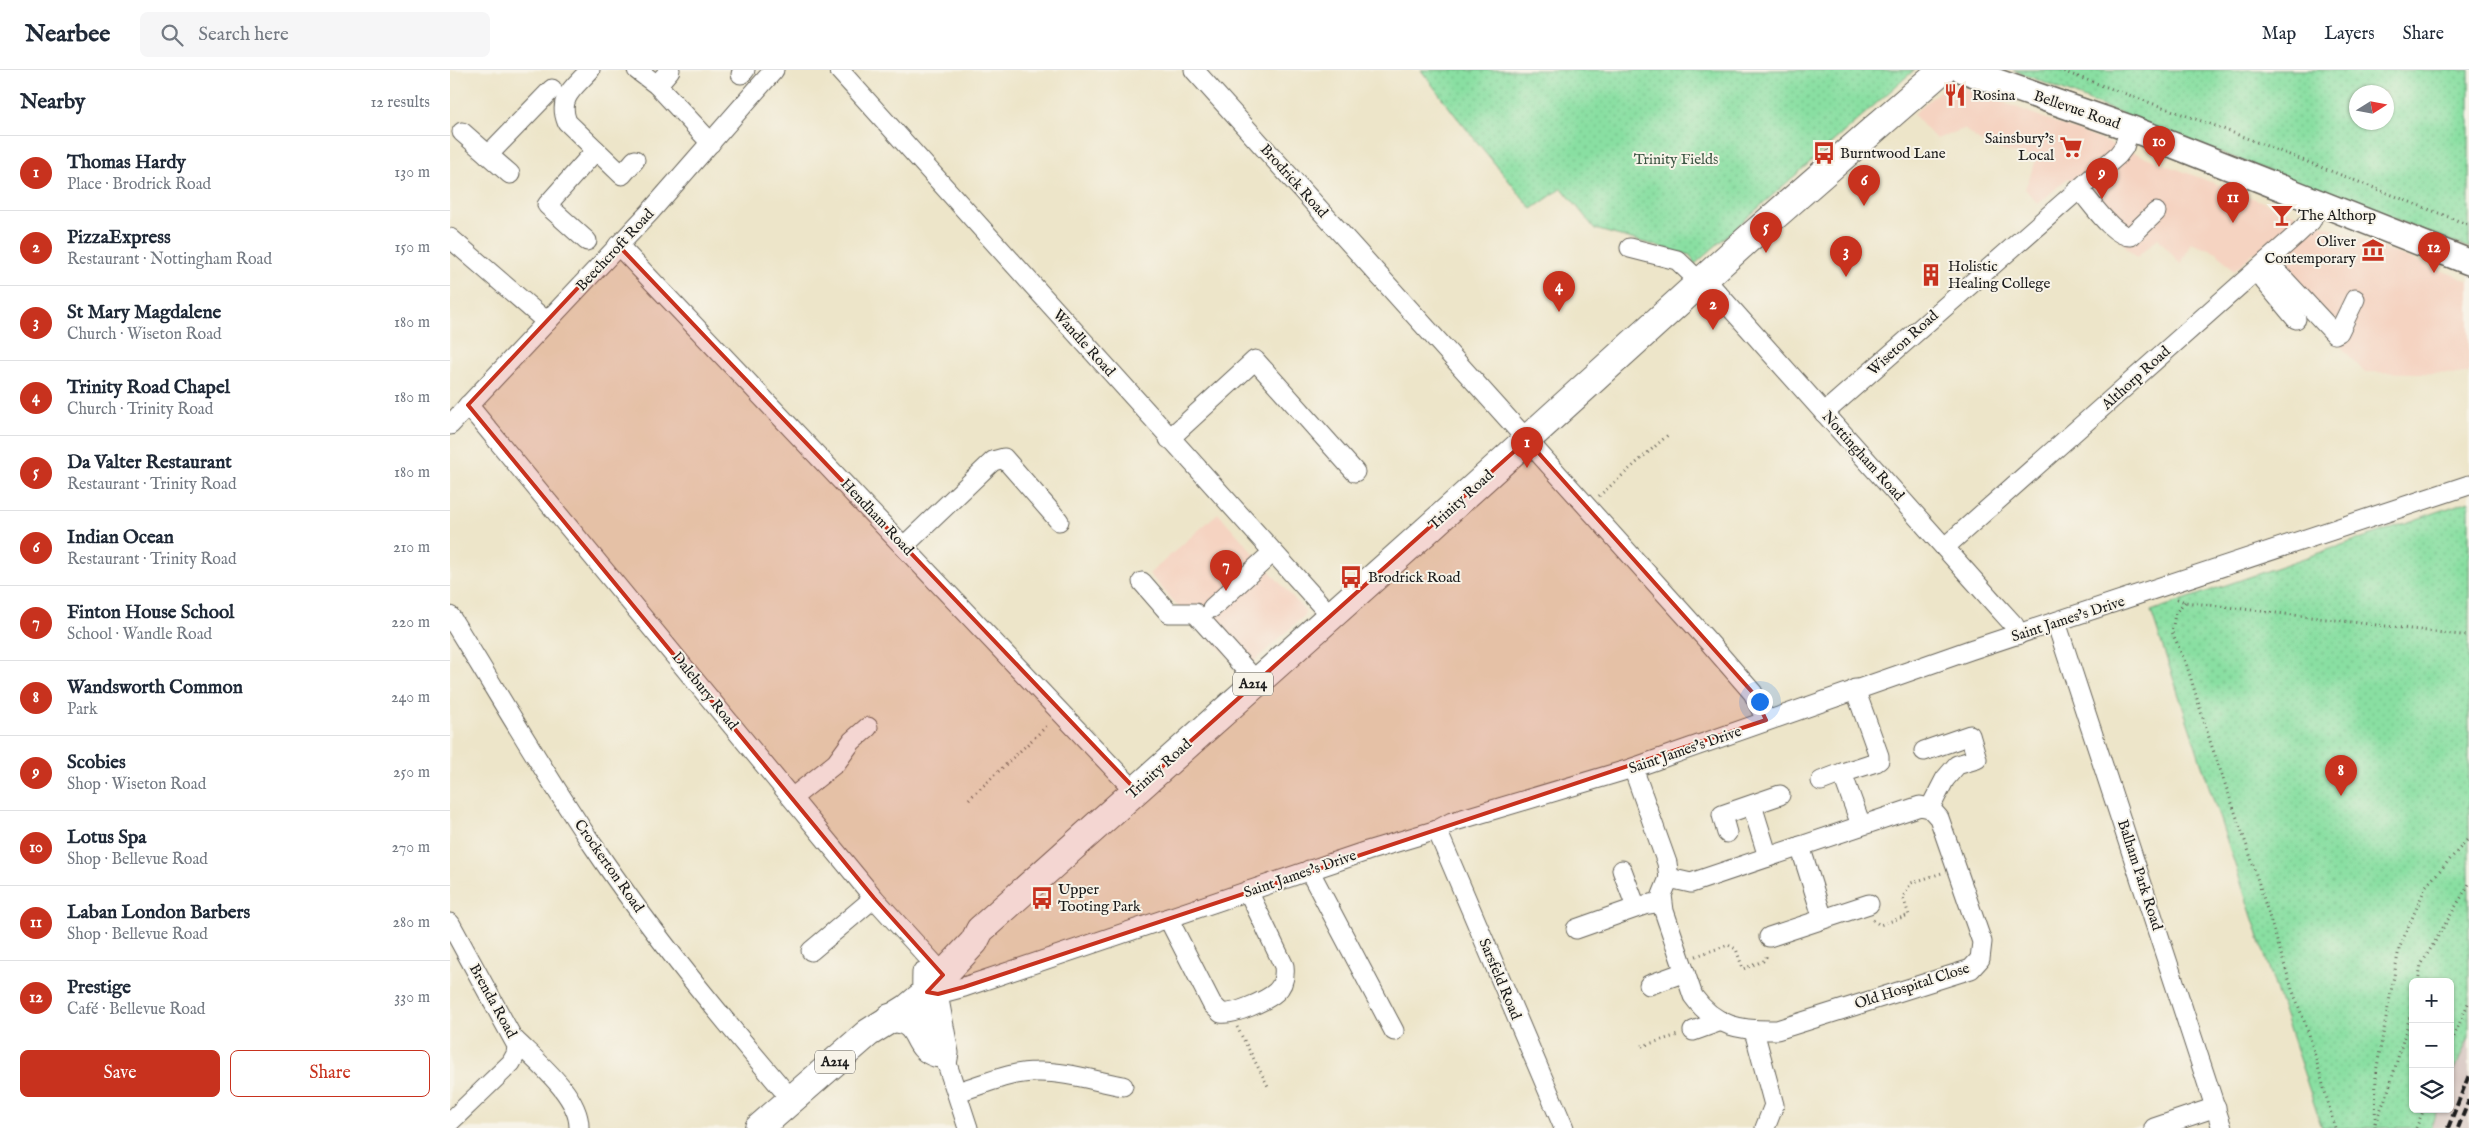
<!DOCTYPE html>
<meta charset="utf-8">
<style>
body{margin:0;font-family:"IM FELL English",serif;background:#f6f6f7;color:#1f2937}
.controls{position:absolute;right:15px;bottom:15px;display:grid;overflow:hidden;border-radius:8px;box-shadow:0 1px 4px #0004}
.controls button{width:45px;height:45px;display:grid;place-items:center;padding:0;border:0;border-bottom:1px solid #e0e1e3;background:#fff;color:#1f2937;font:25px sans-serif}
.compass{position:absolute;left:1899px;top:15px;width:45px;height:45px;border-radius:50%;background:#fff;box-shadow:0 1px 4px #0004;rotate:79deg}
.you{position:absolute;left:1309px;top:631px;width:18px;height:18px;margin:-12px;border:4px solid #fff;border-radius:50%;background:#1a73e8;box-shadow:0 0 0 8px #1a73e833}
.badge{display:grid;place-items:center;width:32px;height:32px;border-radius:50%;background:#c8321e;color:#fff;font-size:16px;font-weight:700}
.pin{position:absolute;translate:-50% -41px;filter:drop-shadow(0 1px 2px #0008)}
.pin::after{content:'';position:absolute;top:26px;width:18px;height:15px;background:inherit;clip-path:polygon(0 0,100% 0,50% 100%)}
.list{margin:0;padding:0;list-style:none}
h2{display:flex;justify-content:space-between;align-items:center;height:65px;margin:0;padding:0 20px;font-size:21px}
h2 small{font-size:16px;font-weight:400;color:#747a83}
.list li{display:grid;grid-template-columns:32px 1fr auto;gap:15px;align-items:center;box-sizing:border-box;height:75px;padding:0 20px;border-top:1px solid #e0e1e3}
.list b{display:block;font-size:19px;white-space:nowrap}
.list p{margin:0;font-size:16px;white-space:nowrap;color:#747a83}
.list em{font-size:16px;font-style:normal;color:#747a83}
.actions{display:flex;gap:10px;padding:15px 20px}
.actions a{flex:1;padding:11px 0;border:1px solid #c8321e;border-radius:8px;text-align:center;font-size:18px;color:#c8321e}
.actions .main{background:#c8321e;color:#fff}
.icon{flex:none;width:28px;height:28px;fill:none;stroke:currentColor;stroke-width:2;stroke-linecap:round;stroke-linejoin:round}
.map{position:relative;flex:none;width:2019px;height:1058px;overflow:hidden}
header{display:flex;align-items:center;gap:30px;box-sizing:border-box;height:70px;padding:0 25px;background:#fff;border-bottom:1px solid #e0e1e3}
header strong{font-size:24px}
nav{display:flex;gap:28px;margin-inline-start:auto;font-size:18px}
.search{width:350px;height:45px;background:#f6f6f7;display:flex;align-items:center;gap:12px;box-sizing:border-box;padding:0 18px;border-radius:8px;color:#747a83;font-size:19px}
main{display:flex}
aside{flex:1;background:#fff}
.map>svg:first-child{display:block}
</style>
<header>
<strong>Nearbee</strong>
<div class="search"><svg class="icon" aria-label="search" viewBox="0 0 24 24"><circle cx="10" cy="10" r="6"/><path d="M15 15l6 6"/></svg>Search here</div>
<nav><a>Map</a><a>Layers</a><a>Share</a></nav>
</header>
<main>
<aside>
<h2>Nearby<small>12 results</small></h2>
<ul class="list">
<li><span class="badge">1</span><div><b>Thomas Hardy</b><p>Place · Brodrick Road</p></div><em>130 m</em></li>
<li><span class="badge">2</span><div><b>PizzaExpress</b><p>Restaurant · Nottingham Road</p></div><em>150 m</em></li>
<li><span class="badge">3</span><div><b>St Mary Magdalene</b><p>Church · Wiseton Road</p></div><em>180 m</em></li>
<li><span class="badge">4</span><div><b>Trinity Road Chapel</b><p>Church · Trinity Road</p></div><em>180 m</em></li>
<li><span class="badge">5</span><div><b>Da Valter Restaurant</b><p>Restaurant · Trinity Road</p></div><em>180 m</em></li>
<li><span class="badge">6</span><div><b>Indian Ocean</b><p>Restaurant · Trinity Road</p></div><em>210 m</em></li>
<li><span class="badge">7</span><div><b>Finton House School</b><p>School · Wandle Road</p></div><em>220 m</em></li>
<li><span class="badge">8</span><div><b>Wandsworth Common</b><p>Park</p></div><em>240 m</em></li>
<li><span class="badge">9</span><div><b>Scobies</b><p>Shop · Wiseton Road</p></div><em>250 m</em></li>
<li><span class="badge">10</span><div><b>Lotus Spa</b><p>Shop · Bellevue Road</p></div><em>270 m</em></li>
<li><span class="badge">11</span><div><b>Laban London Barbers</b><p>Shop · Bellevue Road</p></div><em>280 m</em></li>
<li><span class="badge">12</span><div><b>Prestige</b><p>Café · Bellevue Road</p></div><em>330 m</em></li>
</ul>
<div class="actions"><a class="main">Save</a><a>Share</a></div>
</aside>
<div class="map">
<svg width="2019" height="1058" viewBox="0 0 2019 1058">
<defs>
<pattern id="park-dots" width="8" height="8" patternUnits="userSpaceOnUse" patternTransform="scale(1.25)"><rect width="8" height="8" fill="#89dfa2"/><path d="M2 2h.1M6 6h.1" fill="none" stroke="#76bf8b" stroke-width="1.8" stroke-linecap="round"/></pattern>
</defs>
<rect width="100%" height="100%" fill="#f7f3e8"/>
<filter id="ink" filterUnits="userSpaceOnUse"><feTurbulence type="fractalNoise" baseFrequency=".02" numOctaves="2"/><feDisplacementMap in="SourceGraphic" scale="10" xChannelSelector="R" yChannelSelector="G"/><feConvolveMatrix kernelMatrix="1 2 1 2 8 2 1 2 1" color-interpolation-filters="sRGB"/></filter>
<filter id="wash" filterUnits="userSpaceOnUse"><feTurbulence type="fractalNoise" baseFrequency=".0096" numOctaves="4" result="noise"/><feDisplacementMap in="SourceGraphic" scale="20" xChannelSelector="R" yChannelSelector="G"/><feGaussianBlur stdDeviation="1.12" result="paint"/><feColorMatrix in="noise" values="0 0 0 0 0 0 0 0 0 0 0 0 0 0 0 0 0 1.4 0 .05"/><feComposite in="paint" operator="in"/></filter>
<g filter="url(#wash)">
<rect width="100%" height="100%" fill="#ede5c9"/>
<g fill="#f5d3c1">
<polygon points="1500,12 2019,211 2019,304 1914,302 1805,182 1784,201 1767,182 1741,172 1731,195 1708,168 1686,188 1618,108 1588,134 1575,119 1587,87 1556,82 1531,72 1514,59 1486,69 1463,44"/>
<polygon points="768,443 855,541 854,546 793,601 733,542 699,504"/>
</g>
<polygon fill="#d1c0bc" points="2019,967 2019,1058 1980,1058 1988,1039 2000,1039 2000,1011"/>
<g fill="url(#park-dots)" stroke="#527e5f" fill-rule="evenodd">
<polygon points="971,0 1464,0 1245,194 1240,185 1145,159 1112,118 1082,139 1005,45"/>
<path d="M1563,0H2019V178L1697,54ZM1906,22H1936V52H1906Z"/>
<polygon points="2019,431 2019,967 2000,1011 2000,912 1963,912 1963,1039 1988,1039 1980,1058 1872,1058 1701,541"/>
</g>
</g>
<g filter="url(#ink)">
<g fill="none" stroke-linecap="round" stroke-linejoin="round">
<defs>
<g id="minor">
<path d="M140,0C125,17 107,27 117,52L172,105L185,90"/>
<polyline points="187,0 207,15 261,73"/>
<polyline points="389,0 880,545"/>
<polyline points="744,0 1257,570 1303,623 1316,650"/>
<polyline points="291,4 295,0"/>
<polyline points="207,15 220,0"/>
<polyline points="12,62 60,104"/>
<polyline points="38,85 102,19"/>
<path d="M1629,119C1641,132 1663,167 1681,166L1706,142"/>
<polyline points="0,168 97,252"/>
<polyline points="137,171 97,135 146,80"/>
<polyline points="168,175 685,721"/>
<polyline points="1180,178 1227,190 1250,212"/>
<polyline points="1817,191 1885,264 1889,262 1905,229"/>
<polyline points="1806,201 1846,249"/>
<polyline points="1254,208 1544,533 1564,555 1568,565"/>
<polyline points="18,335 424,828 494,905"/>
<polyline points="1374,343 1668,85 1674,77 1680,58"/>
<polyline points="0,355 200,142 324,0"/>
<polyline points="719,369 805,290 905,402"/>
<polyline points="454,476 543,391 554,388 609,451"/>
<polyline points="1495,477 1845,166 1861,151 1869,132"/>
<polyline points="692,512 719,543 745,543 806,611"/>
<polyline points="762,538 822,483"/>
<path d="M0,546C48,623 93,702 144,777C203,865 272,948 341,1029"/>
<polyline points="1606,552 1772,1058"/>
<polyline points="1405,619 1429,686 1429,690 1426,692 1392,703 1411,755"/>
<polyline points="1474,681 1520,665 1527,689 1507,695 1495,709 1480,738"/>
<polyline points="1183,698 1217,793 1219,808"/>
<polyline points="1371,711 1392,703"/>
<polyline points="342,728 386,693 402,671 418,657"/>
<polyline points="1302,735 1318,787"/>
<path d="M1470,736L1480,738L1489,748L1532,872L1530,889L1521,899L1327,960C1291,961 1265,957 1243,926L1214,841L1212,825L1219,808L1241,813Z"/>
<polyline points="987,760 1114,1058"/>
<polyline points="1277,763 1272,745 1330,725"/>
<polyline points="1350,776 1373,849"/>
<polyline points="859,800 944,961"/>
<polyline points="1172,800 1186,837"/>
<path d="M718,848L762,934L771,943C784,945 816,931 826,922C834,915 835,905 834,896L798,821"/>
<polyline points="0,853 67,976 66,984 61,993 0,1052"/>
<polyline points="1126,859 1194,835 1212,832"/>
<polyline points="1319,867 1419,834"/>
<polyline points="361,881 424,828"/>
<path d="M472,902C471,934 472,971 497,994L518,1058"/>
<polyline points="1199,915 1235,902"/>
<polyline points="477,922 488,924 514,917 917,781 987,760 1002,752 1183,698 1520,580 2019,415"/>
<polyline points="488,924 499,983 497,994"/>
<polyline points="1243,961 1271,951"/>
<polyline points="1304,961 1324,1035 1315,1058"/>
<path d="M65,970C86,991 130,1026 129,1058"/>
<path d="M507,1022C533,1015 558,1002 586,1002C614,1001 645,1011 673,1016"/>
<polyline points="1704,1058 1766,1037"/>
</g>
<polyline id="major" points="1513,0 1680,58 2019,192"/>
<g id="highway">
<path d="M440,948C476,949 462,976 487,983"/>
<polyline points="309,1058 418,963 458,938 477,922 524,872 530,860 975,462 1297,170 1492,0"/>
</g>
</defs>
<use href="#minor" stroke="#656259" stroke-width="21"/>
<use href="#major" stroke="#656259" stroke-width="28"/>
<use href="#highway" stroke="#656259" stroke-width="30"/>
<g stroke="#656259" stroke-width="3" stroke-dasharray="1 4" stroke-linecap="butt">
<polyline points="1609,0 1768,57 2019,155"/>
<polyline points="1149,426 1219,364"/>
<polyline points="1727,529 1735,532 2019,566"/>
<polyline points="1735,532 1725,543 1722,562 1737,596 1760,671 1799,782 1842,919 1859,964 1885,1058"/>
<polyline points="519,729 599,654"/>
<polyline points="1423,850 1430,855 1459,845 1453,827 1461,813 1492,803"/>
<polyline points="1246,886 1278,875 1286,879 1293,899 1313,891 1316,887 1315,884"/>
<polyline points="1968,912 1971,895 2019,814"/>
<polyline points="787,957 819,1018"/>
<polyline points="1192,976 1228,965"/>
<polyline points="2000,976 2019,931"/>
<polyline points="1925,1053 1938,1022 1963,936"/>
<polyline points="1925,1058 1926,1002 1949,879 1976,816 2019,768"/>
<polyline points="1966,1058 1974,1039"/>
</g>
<use href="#minor" stroke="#fff" stroke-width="19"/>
<use href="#major" stroke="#fff" stroke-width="25"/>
<use href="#highway" stroke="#fff" stroke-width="28"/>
<g stroke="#1c1c1c" stroke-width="4" stroke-dasharray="8 4" stroke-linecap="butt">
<polyline points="1998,1058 2019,1005"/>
<polyline points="2008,1058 2019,1030"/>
</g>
</g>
</g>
<path fill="#c8321e" fill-opacity="0.2" stroke="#c8321e" stroke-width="4" stroke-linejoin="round" d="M168,175L686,720L1077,370L1303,623L1316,650L514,917L488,924L477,922L493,905L424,828L18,335Z"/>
<defs>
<symbol id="restaurant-bare" viewBox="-9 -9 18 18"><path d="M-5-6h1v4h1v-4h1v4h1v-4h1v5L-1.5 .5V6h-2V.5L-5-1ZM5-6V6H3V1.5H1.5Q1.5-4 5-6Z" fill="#c8321e" stroke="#f7f3e8" stroke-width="2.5" paint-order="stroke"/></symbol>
<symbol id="supermarket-bare" viewBox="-9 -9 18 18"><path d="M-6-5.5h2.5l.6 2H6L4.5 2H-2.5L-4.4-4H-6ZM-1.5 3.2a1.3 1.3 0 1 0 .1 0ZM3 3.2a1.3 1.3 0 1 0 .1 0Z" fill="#c8321e" stroke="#f7f3e8" stroke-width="2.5" paint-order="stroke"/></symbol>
<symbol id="bus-bare" viewBox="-9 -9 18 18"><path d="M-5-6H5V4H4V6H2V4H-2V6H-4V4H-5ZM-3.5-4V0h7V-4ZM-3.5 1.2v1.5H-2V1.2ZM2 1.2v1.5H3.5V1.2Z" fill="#c8321e" stroke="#f7f3e8" stroke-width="2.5" paint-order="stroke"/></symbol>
<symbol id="bar-bare" viewBox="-9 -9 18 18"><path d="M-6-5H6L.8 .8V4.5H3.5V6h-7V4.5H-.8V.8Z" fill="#c8321e" stroke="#f7f3e8" stroke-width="2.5" paint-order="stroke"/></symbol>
<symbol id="museum-bare" viewBox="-9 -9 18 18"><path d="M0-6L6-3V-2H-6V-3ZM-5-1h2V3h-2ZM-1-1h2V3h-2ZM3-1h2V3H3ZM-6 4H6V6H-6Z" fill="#c8321e" stroke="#f7f3e8" stroke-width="2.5" paint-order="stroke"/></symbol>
<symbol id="building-bare" viewBox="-9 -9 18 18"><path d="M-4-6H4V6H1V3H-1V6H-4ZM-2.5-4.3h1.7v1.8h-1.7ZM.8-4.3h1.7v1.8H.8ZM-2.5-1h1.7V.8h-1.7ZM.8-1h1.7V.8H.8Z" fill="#c8321e" stroke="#f7f3e8" stroke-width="2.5" paint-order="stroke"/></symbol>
</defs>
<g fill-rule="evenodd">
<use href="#restaurant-bare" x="1489" y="9" width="32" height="32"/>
<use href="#supermarket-bare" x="1605" y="61" width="32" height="32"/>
<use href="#bus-bare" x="1358" y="67" width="32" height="32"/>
<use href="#bar-bare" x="1816" y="129" width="32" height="32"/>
<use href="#museum-bare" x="1907" y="164" width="32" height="32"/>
<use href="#building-bare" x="1465" y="189" width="32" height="32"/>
<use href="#bus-bare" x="885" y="491" width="32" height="32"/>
<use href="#bus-bare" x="576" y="812" width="32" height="32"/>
</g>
<g text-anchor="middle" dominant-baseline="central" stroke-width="4" stroke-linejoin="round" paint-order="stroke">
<g fill="#f7f3e8" stroke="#5e5c59" stroke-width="1">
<rect x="783" y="602.5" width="40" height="23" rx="4"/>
<rect x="365" y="980.5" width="40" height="23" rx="4"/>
</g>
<g font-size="14" font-weight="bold" fill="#1c1c1c">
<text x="803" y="614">A214</text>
<text x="385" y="992">A214</text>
</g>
<g font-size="15" fill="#1c1c1c" stroke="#f7f3e8" text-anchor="start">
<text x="1522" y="25">Rosina</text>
<text x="1604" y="68" text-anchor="end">Sainsbury's<tspan x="1604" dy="17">Local</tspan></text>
<text x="1390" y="83">Burntwood Lane</text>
<text x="1848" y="145">The Althorp</text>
<text x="1906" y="171" text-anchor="end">Oliver<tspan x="1906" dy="17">Contemporary</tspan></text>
<text x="1498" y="196">Holistic<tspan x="1498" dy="17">Healing College</tspan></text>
<text x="918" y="507">Brodrick Road</text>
<text x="608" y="819">Upper<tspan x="608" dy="17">Tooting Park</tspan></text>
</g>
<g font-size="15" fill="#1c1c1c" stroke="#f7f3e8">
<text transform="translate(1627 40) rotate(19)">Bellevue Road</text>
<text transform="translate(844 111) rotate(48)">Brodrick Road</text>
<text transform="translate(165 180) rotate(-47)">Beechcroft Road</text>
<text transform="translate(634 273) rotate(48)">Wandle Road</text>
<text transform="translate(1453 273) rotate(-42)">Wiseton Road</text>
<text transform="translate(1686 308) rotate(-42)">Althorp Road</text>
<text transform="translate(1413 386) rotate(48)">Nottingham Road</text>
<text transform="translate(1011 430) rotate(-42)">Trinity Road</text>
<text transform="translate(427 447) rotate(47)">Hendham Road</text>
<text transform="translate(1618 549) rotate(-18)">Saint James's Drive</text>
<text transform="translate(255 621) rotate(51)">Dalebury Road</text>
<text transform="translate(1235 680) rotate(-19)">Saint James's Drive</text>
<text transform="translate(709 699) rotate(-42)">Trinity Road</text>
<text transform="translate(159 796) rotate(55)">Crockerton Road</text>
<text transform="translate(850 804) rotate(-19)">Saint James's Drive</text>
<text transform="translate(1690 805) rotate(72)">Balham Park Road</text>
<text transform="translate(1050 909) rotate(67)">Sarsfeld Road</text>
<text transform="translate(1462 916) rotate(-18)">Old Hospital Close</text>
<text transform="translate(43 931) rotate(61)">Brenda Road</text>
</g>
<g font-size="15" fill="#3d5644" stroke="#f7f3e8">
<text x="1226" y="89">Trinity Fields</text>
</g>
</g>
</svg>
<div class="controls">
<button>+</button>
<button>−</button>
<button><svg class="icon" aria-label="layers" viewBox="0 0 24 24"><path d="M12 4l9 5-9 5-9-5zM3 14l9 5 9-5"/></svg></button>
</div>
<svg class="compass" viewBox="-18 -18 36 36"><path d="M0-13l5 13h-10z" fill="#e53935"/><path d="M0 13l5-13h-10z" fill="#747a83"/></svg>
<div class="you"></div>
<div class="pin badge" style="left:1077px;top:398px">1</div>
<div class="pin badge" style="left:1263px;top:260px">2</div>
<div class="pin badge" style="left:1396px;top:207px">3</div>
<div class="pin badge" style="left:1109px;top:242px">4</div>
<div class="pin badge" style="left:1316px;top:183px">5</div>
<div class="pin badge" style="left:1414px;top:136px">6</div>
<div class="pin badge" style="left:776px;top:521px">7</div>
<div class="pin badge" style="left:1891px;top:726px">8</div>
<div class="pin badge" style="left:1652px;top:129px">9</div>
<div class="pin badge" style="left:1709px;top:97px">10</div>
<div class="pin badge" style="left:1783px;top:153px">11</div>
<div class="pin badge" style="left:1984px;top:203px">12</div>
</div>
</main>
